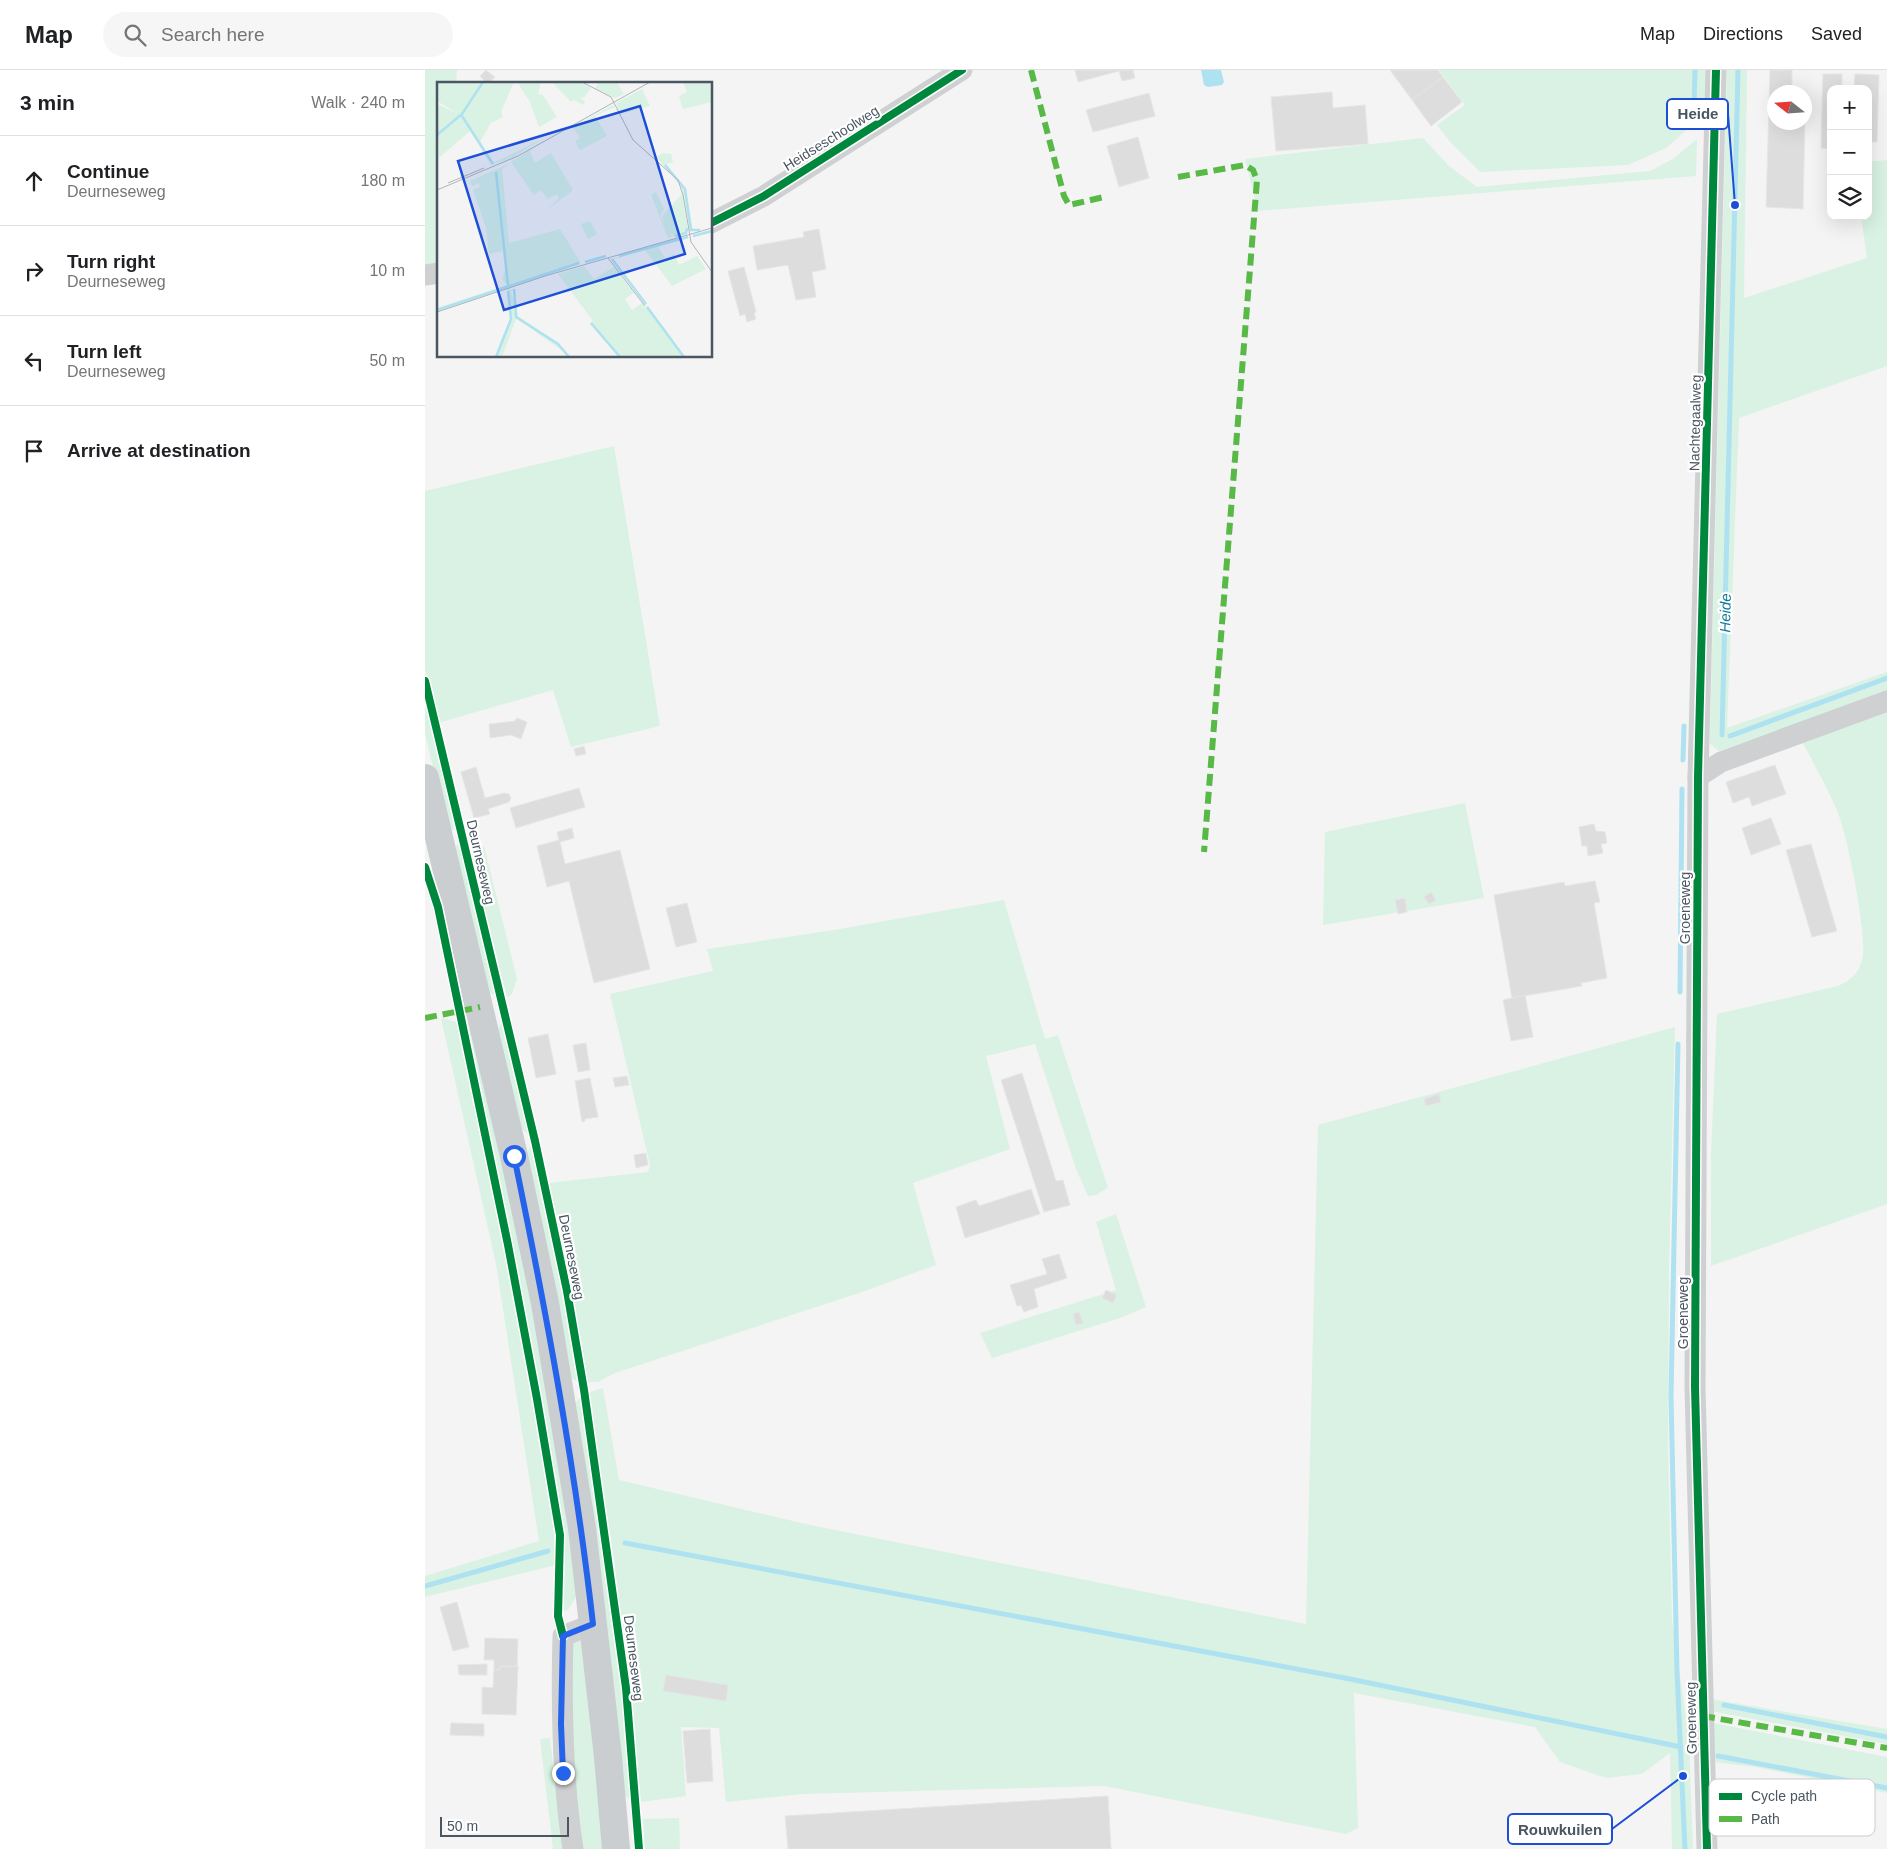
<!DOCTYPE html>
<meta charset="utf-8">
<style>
body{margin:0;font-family:Arial,sans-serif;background:#f6f6f6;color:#202124}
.controls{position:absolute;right:15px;top:15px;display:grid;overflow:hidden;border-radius:10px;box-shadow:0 5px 20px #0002}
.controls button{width:45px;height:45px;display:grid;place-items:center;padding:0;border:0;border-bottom:1px solid #e0e0e0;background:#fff;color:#202124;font:25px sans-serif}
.compass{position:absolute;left:1342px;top:15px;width:45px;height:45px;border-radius:50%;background:#fff;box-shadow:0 5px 20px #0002;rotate:287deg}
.scale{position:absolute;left:15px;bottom:12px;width:129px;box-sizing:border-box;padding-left:5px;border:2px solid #4a5661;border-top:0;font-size:14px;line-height:18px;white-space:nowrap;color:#4a5661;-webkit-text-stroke:4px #fff;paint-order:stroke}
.stop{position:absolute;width:15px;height:15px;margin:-11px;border:4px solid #2563eb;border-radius:50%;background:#fff}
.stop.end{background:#2563eb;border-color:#fff;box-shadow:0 1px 5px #0008}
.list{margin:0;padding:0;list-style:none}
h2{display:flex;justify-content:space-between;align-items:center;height:65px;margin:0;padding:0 20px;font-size:21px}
h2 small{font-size:16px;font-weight:400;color:#757577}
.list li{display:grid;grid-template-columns:32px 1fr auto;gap:15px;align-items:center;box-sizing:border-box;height:90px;padding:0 20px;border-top:1px solid #e0e0e0}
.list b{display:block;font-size:19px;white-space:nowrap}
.list p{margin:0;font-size:16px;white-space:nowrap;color:#757577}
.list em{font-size:16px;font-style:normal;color:#757577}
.icon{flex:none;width:28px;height:28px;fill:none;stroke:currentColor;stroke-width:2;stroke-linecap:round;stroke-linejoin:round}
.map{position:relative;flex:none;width:1462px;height:1779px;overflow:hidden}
header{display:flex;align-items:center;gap:30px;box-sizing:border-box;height:70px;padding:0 25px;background:#fff;border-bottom:1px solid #e0e0e0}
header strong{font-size:24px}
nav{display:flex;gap:28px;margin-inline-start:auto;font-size:18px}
.search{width:350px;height:45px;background:#f6f6f6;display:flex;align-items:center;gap:12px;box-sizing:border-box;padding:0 18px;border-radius:28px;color:#757577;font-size:19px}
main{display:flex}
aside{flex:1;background:#fff}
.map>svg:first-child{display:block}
</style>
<header>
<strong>Map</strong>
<div class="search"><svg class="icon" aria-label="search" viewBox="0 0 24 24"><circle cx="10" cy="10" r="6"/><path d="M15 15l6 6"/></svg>Search here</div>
<nav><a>Map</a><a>Directions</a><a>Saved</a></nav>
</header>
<main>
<aside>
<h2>3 min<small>Walk · 240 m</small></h2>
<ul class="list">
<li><svg class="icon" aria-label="ahead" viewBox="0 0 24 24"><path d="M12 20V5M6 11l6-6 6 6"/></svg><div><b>Continue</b><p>Deurneseweg</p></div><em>180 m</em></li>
<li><svg class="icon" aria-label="right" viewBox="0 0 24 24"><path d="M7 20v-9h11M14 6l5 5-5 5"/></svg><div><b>Turn right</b><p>Deurneseweg</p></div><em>10 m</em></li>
<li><svg class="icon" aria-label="left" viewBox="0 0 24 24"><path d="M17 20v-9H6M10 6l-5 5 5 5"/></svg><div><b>Turn left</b><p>Deurneseweg</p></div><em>50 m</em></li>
<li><svg class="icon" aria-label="arrive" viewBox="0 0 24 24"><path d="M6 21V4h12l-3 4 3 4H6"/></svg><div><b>Arrive at destination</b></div></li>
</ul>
</aside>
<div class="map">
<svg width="1462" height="1779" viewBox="0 0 1462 1779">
<rect width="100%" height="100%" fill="#f4f4f4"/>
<g fill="#d9f2e3">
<polygon points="0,0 32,0 31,14 14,14 14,196 0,198"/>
<polygon points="1014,0 1283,0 1281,43 1241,78 1203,95 1055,102 1026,73 1012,55 1040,35"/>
<polygon points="1302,0 1322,0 1319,228 1442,188 1436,146 1443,146 1443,92 1462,90 1462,296 1314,348 1302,658 1462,602 1462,623 1294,681 1285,674 1285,662"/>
<polygon points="998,68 1024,96 1052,117 1225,101 1248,89 1272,69 1271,106 833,141 820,89"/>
<polygon points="189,376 235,656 146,677 128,620 13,653 0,599 0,421"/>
<polygon points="0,620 33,757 27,760 22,758 0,663"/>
<path d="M1462,641V1134L1286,1196V1084L1292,944L1413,916C1427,910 1436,901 1438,885C1441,859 1422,762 1411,738C1401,716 1389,694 1378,673Z"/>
<polygon points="1040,733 1059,828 898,855 900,762"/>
<polygon points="36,770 73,926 60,921 28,781"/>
<polygon points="59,776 92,909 87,924 82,927 45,781"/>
<polygon points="579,830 620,969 633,965 683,1118 671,1125 663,1126 651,1099 610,974 561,986 585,1079 488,1113 511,1195 434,1223 190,1303 173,1312 160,1312 123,1113 223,1102 225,1095 185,924 288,901 282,879 409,860"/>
<path d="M16,948L31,952C60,1085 92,1218 113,1353C120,1400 131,1447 131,1495L0,1527V1506L114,1471L71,1194Z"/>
<polygon points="78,948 106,1067 93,1056 71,966"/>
<polygon points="38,950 51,958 119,1289 155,1520 143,1540 138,1541 139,1486 114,1318"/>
<polygon points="1250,957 1244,1197 1243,1379 1247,1550 1264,1669 1268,1779 1247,1779 1245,1683 1217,1704 1181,1708 1135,1692 1110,1657 929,1623 933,1758 921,1764 679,1716 378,1724 301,1732 294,1658 256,1657 261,1726 216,1732 189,1489 163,1323 178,1318 194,1410 385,1455 881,1554 893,1055"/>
<polygon points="108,1073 155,1313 143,1306 100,1086"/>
<polygon points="691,1144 721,1237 695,1248 567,1288 555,1263 691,1220 671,1152"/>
<path d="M157,1325C179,1461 196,1597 209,1734L195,1720L148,1336Z"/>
<polygon points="152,1565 158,1567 183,1779 155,1779 148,1731 142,1582"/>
<polygon points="1286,1629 1462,1659 1462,1674 1286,1641"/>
<polygon points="1288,1653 1462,1687 1462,1723 1330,1697 1289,1692"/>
<polygon points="125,1668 138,1779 128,1779 115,1669"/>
<polygon points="254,1748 255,1779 220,1779 218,1749"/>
</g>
<polygon fill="#aee2f0" points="776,0 796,0 799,12 797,15 783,17 779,15"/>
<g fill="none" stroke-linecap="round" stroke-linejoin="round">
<g stroke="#aee2f0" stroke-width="5">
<polyline points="1269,38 1270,0"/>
<polyline points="1297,665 1313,0"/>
<polyline points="1305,666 1462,608"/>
<polyline points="1258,690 1259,656"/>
<polyline points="1255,922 1257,719"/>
<polyline points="1253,974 1246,1325 1252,1602 1260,1779"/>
<polyline points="200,1473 925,1609 1256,1677"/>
<polyline points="0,1516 123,1481"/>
<polyline points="1299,1635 1462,1667"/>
<polyline points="1293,1686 1462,1718"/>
</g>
</g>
<g fill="#ddddde" stroke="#e5e6e7">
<polygon points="61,0 70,7 62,14 55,6"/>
<polygon points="650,0 708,0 710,8 697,11 694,1 653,12"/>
<polygon points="965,0 1013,0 1018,7 987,30"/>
<polygon points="1345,0 1367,0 1367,22 1350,22 1350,52 1380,52 1380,47 1378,139 1341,137"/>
<polygon points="1398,4 1417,4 1417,19 1406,19 1406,79 1396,78"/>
<polygon points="1430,4 1454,5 1452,72 1443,72 1443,19 1429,19"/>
<polygon points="1018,7 1037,32 1006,56 987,30"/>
<polygon points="907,22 908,38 940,35 943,74 851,81 846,27"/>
<polygon points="724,23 730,46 668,62 661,40"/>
<polygon points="713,67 724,108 694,117 682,76"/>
<polygon points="394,159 401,199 387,202 391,227 371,230 363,195 332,200 328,176 379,167 378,162"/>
<polygon points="319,197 331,242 329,243 331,249 322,252 320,244 315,246 303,201"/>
<polygon points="92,648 102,652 96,669 86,665 65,668 64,654 90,651"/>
<polygon points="159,676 161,684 151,686 149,679"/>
<polygon points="1350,695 1361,724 1327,736 1324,727 1308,733 1301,712"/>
<polygon points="51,697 60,728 79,723 84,724 86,728 84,732 63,739 65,744 49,748 36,702"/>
<polygon points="154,718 160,737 91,758 85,738"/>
<polygon points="1346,748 1356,774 1326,785 1317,758"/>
<polygon points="1169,754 1171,761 1180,762 1182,773 1176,774 1178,783 1163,786 1162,776 1157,776 1154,757"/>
<polygon points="147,758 149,768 135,772 140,794 195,780 225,899 169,913 144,811 122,817 112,776 134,770 132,762"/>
<polygon points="1386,774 1412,861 1387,867 1361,780"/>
<polygon points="1170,811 1175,832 1169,833 1182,908 1156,913 1157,916 1087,928 1069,825 1139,812 1140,816"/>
<polygon points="1006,822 1011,830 1004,834 999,827"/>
<polygon points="980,828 982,842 973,844 970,830"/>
<polygon points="262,833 272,872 251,877 241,838"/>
<polygon points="1100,925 1108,967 1086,971 1078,930"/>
<polygon points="123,964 131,1004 111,1008 103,968"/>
<polygon points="161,973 165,1000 153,1002 148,975"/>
<polygon points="597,1003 631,1111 638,1110 645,1135 619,1142 576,1010"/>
<polygon points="202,1006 204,1015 190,1017 188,1008"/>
<polygon points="165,1008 173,1047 160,1049 160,1051 157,1052 150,1011"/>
<polygon points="1014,1024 1016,1032 1001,1036 999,1029"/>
<polygon points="221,1083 223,1095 211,1098 209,1085"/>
<polygon points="606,1119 615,1144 540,1168 531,1137 551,1130 554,1136"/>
<polygon points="634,1184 642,1208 609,1219 613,1237 599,1242 596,1235 592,1236 585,1215 622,1204 617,1189"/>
<polygon points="681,1220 692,1225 688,1233 677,1228"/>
<polygon points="654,1242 658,1253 651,1255 648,1244"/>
<polygon points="32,1532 44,1577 28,1581 15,1537"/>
<polygon points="60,1568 93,1569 92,1596 75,1597 75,1600 69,1600 69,1590 59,1590"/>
<polygon points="62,1594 62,1605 34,1605 33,1595"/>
<polygon points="93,1596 91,1645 57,1644 57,1617 68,1618 69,1600 75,1600 75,1597"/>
<polygon points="241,1605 303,1615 301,1631 238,1621"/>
<polygon points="26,1653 59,1654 59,1666 25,1665"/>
<polygon points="285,1659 288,1711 262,1713 258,1661"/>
<polygon points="683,1726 686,1779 363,1779 360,1746"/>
</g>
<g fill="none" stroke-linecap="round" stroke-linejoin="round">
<g stroke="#ced0d2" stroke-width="21">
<polyline points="286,153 339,126 537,0"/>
<polyline points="0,205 14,203"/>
<polyline points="1273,707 1296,692 1462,631"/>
<path d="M148,1779C137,1708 136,1638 138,1566L168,1554"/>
<polyline points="1282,1779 1270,1317 1273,707 1291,0"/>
</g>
<polyline stroke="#caced1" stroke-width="28" points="0,708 89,1086 120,1233 157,1458 183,1687 191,1779"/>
<g stroke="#58b947" stroke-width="6" stroke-dasharray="12 6" stroke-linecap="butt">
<polyline points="606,0 639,126 644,135 679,127"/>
<polyline points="753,107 820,95 828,100 832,110 779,782"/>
<polyline points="0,948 55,937"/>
<polyline points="1278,1646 1462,1678"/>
</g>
<defs>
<g id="cycleway">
<polyline points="286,153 339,126 537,0"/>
<polyline points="0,611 110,1071 142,1221 159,1320 201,1618 214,1779"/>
<polyline points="0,797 13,837 83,1175 112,1329 135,1465 133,1546 138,1566"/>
<polyline points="1282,1779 1270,1317 1273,707 1291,0"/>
</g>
</defs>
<use href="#cycleway" stroke="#fff" stroke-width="11"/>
<use href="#cycleway" stroke="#00873e" stroke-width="8"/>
</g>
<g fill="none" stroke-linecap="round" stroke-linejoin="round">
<path stroke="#2563eb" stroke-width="6" d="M89,1086C121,1241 150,1396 168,1554L138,1566L136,1654L138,1703"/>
</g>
<g text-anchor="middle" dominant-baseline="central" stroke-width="4.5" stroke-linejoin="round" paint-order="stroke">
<g font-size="14" fill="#4a5661" stroke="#fff">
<text transform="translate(406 68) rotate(-32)">Heidseschoolweg</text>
<text transform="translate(1270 353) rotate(-89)">Nachtegaalweg</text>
<text transform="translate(56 792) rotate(77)">Deurneseweg</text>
<text transform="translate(1260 838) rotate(-90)">Groeneweg</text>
<text transform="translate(147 1187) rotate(79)">Deurneseweg</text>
<text transform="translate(1258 1243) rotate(-90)">Groeneweg</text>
<text transform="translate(209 1588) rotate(83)">Deurneseweg</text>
<text transform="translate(1266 1648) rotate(-91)">Groeneweg</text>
</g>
<g font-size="15" font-style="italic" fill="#0c7c9b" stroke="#fff">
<text transform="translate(1300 543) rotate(-89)">Heide</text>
</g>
</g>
<g transform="translate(12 12)">
<rect width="275" height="275" fill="#f4f4f4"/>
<path d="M0,0H77L64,30L66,35L54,41L43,60L56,81L107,56L75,76L54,83L33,49L2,76L0,22L22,32L0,19ZM80,0H104L101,12L106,13L120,35L102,45L93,20ZM115,0H144L154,6L147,16L143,14L148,20L146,23L137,18L134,20ZM162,0H180L186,11L192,9L179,16L175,15L158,6ZM246,0H275V20L246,27L242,14L250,10ZM205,7L213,24L183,32L179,21ZM176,23L178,25L158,34L170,54L143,68L138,59L143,56L136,45ZM95,67L93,70L98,81L114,71L136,108L110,128L122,116L120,112L111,117L104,108L97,113L74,80ZM226,71L234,72L236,80L229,82L248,106L256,148L275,145L253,149L244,102L219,75ZM73,81L65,87L72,161L123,147L144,181L0,229V226L70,203L65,197L68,188L66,169L52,172L49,146L36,108L43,105L42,101L35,104L33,99ZM219,110L227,127L223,134L235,155L231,156L214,113ZM245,112L251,150L238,155L230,149L225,134ZM153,139L160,152L151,157L144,142ZM251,154L221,165L228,176L237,172L242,183L260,174L269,187L235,204L208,168L177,177L209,223L174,177ZM147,184L157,197L177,185L197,211L188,217L195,228L205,221L208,226L211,224L248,275H182L156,245L153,241L156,239L121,192ZM77,205L81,234L122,262L134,275L79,236ZM74,206L79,237L65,275H59L74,235L70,207Z" fill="#d9f2e3"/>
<path fill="none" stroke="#aee2f0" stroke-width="2.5" d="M25,34L56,82M0,53L25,32L46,0M228,83L248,107L254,148H263M59,90L71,203M238,154L249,151L250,146M256,154L275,149M182,174L251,155M175,177L209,222M148,180L169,174M77,207L79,235L121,262L132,275M210,225L247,275M0,228L142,181M154,241L183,275M59,275L74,237L71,209"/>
<path fill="none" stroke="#b0b5b9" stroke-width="1" d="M145,0L174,15L196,58L241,98L246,113L254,160L275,190M11,101L47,86M0,108L81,74L213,0M171,176L208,224M0,230L108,194L275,146"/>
<path fill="#1d4ed8" fill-opacity="0.15" stroke="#1d4ed8" stroke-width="2.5" d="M203,24L248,172L67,228L21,79Z"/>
<rect width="275" height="275" fill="none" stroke="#4a5661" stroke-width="2.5"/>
</g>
<rect x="1284" y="1709" width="166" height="57" rx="8" fill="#fff" stroke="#c9ccd0" stroke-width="1"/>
<rect x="1294" y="1723" width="23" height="7" fill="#00873e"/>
<rect x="1294" y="1746" width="23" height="6" fill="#58b947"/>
<g font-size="14" fill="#4a5661">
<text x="1326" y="1731">Cycle path</text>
<text x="1326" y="1754">Path</text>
</g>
<path fill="none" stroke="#1d4ed8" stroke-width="2" d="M1310 135L1303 44M1258 1706L1187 1759"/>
<g fill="#1d4ed8" stroke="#fff" stroke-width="2">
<circle cx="1310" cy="135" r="5"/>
<circle cx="1258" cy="1706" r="5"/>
</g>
<g fill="#fff" stroke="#1d4ed8" stroke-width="2">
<rect x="1242" y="29" width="61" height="30" rx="5"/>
<rect x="1083" y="1744" width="104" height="30" rx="5"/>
</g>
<g font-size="15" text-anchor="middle" font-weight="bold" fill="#4a5661">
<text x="1273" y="49">Heide</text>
<text x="1135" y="1765">Rouwkuilen</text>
</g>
</svg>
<div class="controls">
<button>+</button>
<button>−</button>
<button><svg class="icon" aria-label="layers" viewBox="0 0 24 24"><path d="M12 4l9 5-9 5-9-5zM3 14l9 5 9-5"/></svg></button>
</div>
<svg class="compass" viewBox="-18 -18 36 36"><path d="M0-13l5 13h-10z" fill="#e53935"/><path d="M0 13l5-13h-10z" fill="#757577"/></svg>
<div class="scale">50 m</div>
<div class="stop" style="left:89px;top:1086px"></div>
<div class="stop end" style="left:138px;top:1703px"></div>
</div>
</main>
